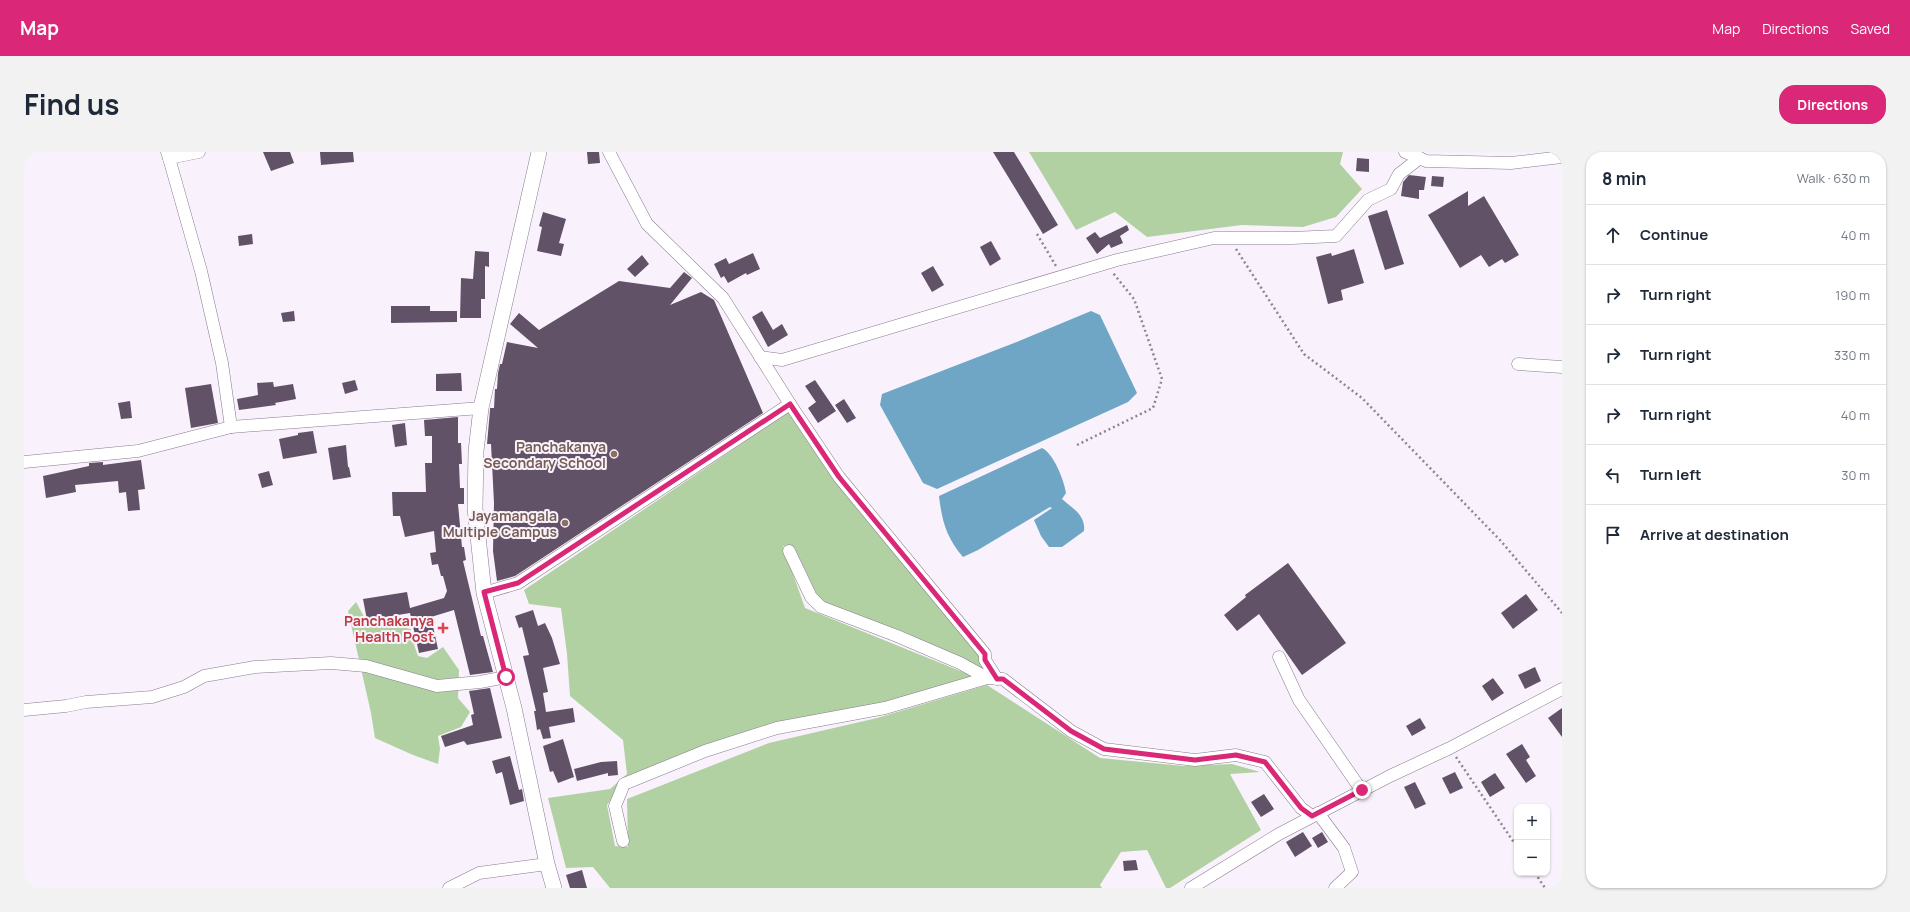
<!DOCTYPE html>
<meta charset="utf-8">
<style>
body{margin:0;font-family:Manrope,sans-serif;background:#f2f2f3;color:#1f2937}
.controls{position:absolute;right:12px;bottom:12px;display:grid;overflow:hidden;border-radius:8px;box-shadow:0 1px 3px #0004}
.controls button{width:36px;height:36px;display:grid;place-items:center;padding:0;border:0;border-bottom:1px solid #e0e1e3;background:#fff;color:#1f2937;font:20px sans-serif}
.stop{position:absolute;width:12px;height:12px;margin:-9px;border:3px solid #db2777;border-radius:50%;background:#fff}
.stop.end{background:#db2777;border-color:#fff;box-shadow:0 1px 4px #0008}
.list{margin:0;padding:0;list-style:none}
h2{display:flex;justify-content:space-between;align-items:center;height:52px;margin:0;padding:0 16px;font-size:17px}
h2 small{font-size:13px;font-weight:400;color:#747a83}
.list li{display:grid;grid-template-columns:26px 1fr auto;gap:12px;align-items:center;box-sizing:border-box;height:60px;padding:0 16px;border-top:1px solid #e0e1e3}
.list b{display:block;font-size:15px;white-space:nowrap}
.list em{font-size:13px;font-style:normal;color:#747a83}
.icon{flex:none;width:22px;height:22px;fill:none;stroke:currentColor;stroke-width:2;stroke-linecap:round;stroke-linejoin:round}
.map{position:relative;flex:none;width:1538px;height:736px;overflow:hidden;border-radius:16px}
header{display:flex;align-items:center;gap:24px;box-sizing:border-box;height:56px;padding:0 20px;background:#db2777;color:#fff}
header strong{font-size:19px}
nav{display:flex;gap:22px;margin-inline-start:auto;font-size:14px}
.intro{display:flex;align-items:center;justify-content:space-between;box-sizing:border-box;height:96px;padding:0 24px}
h1{margin:0;font-size:28px}
.button{padding:10px 18px;border-radius:16px;background:#db2777;color:#fff;font-size:14px;font-weight:700}
main{display:flex;gap:24px;padding:0 24px}
aside{flex:1;background:#fff;border-radius:16px;box-shadow:0 1px 3px #0004}
.map>svg:first-child{display:block}
</style>
<header>
<strong>Map</strong>
<nav><a>Map</a><a>Directions</a><a>Saved</a></nav>
</header>
<div class="intro"><h1>Find us</h1><a class="button">Directions</a></div>
<main>
<div class="map">
<svg width="1538" height="736" viewBox="0 0 1538 736">
<rect width="100%" height="100%" fill="#f9f2fc"/>
<g fill="#b2d1a2">
<polygon points="1005,0 1319,0 1316,12 1338,37 1312,65 1279,75 1218,73 1123,85 1091,60 1052,78"/>
<polygon points="765,260 956,502 964,521 878,479 830,463 796,449 770,395 759,394 781,456 951,525 864,551 752,571 602,627 583,653 591,694 604,695 603,647 745,591 853,566 963,533 1076,606 1160,614 1208,612 1236,620 1206,622 1237,678 1146,736 1142,736 1123,698 1097,700 1076,733 1078,736 586,736 569,715 542,716 524,646 586,637 603,622 599,588 546,544 543,502 537,456 505,452 500,438"/>
<polygon points="332,450 344,472 372,468 377,475 387,477 387,484 394,504 403,506 419,495 435,518 434,546 446,560 437,575 414,584 416,597 414,612 389,603 351,586 347,561 324,459"/>
</g>
<g fill="#70a6c5">
<polygon points="1067,159 1076,163 1113,241 1104,250 913,337 899,331 856,253 858,242 995,189"/>
<path d="M1018,296C1030,302 1040,328 1042,341L1038,347C1048,356 1062,363 1060,379L1038,395H1025L1017,384L1010,368L1028,356L1026,355L954,398L939,405C922,385 918,369 915,344Z"/>
</g>
<g fill="#615268">
<polygon points="239,0 266,0 270,11 247,19"/>
<polygon points="296,0 329,0 330,10 297,13"/>
<polygon points="563,0 575,0 576,11 564,12"/>
<polygon points="969,0 990,0 1034,73 1019,82"/>
<polygon points="1333,6 1345,7 1345,20 1332,19"/>
<polygon points="1385,23 1402,25 1400,38 1395,38 1395,47 1377,44 1379,30"/>
<polygon points="1408,24 1420,25 1419,35 1407,34"/>
<polygon points="1444,39 1444,54 1460,44 1495,103 1481,111 1478,107 1465,115 1457,103 1436,116 1404,63"/>
<polygon points="1363,58 1380,112 1361,118 1344,64"/>
<polygon points="519,60 542,67 535,91 540,92 537,104 513,99 518,75 515,74"/>
<polygon points="1103,73 1105,78 1096,84 1099,91 1087,96 1085,92 1073,102 1062,86 1071,80 1076,86"/>
<polygon points="228,82 229,92 215,94 214,84"/>
<polygon points="967,89 977,107 966,114 956,95"/>
<polygon points="1330,97 1340,131 1317,138 1319,148 1304,152 1292,105 1307,101 1308,104"/>
<polygon points="451,99 465,100 465,115 461,114 461,147 457,147 457,166 436,166 437,126 449,127"/>
<polygon points="729,101 736,117 723,123 722,121 704,131 700,124 697,126 690,112 702,106 705,112"/>
<polygon points="618,103 625,112 611,125 603,117"/>
<polygon points="909,114 920,133 908,140 897,121"/>
<polygon points="660,120 668,126 646,153 677,140 690,148 739,261 491,424 473,429 469,399 470,351 467,292 463,292 466,258 466,256 470,256 471,237 473,237 474,221 476,212 478,212 483,190 514,196 486,172 495,161 515,178 595,129 646,136"/>
<polygon points="367,154 406,154 406,159 433,159 433,170 367,171"/>
<polygon points="270,159 271,169 259,170 257,161"/>
<polygon points="738,159 749,178 758,172 764,183 744,195 728,165"/>
<polygon points="437,221 438,239 412,239 412,222"/>
<polygon points="331,228 334,238 321,242 318,231"/>
<polygon points="791,228 812,259 794,271 784,256 792,250 781,234"/>
<polygon points="249,230 250,235 269,232 272,247 251,251 252,253 215,258 213,247 234,243 233,231"/>
<polygon points="187,232 194,271 167,276 161,236"/>
<polygon points="820,247 832,266 823,271 811,253"/>
<polygon points="106,249 108,266 97,267 94,251"/>
<polygon points="434,265 434,291 437,291 438,312 435,312 436,336 440,336 440,352 434,352 438,395 440,395 442,408 439,409 457,484 459,484 469,520 446,523 430,458 407,465 414,497 395,501 386,461 343,468 339,447 383,440 386,456 420,446 423,439 419,424 417,424 414,412 408,413 406,401 412,400 410,379 381,385 376,364 369,364 368,340 402,340 401,311 408,311 408,284 401,284 400,268"/>
<polygon points="381,271 383,293 371,295 368,273"/>
<polygon points="289,279 293,301 259,307 255,287 274,283 274,281"/>
<polygon points="322,293 324,315 325,315 327,325 309,328 304,296"/>
<polygon points="117,308 121,337 114,338 116,358 104,359 102,340 95,341 94,329 51,333 52,340 22,346 19,324 65,314 65,311 79,310 79,313"/>
<polygon points="245,319 249,333 238,336 234,322"/>
<polygon points="1264,411 1322,491 1278,523 1235,462 1213,479 1200,463 1222,445 1221,443"/>
<polygon points="1502,442 1514,458 1489,477 1477,461"/>
<polygon points="509,458 514,474 521,471 528,486 536,512 519,516 524,540 519,541 522,560 549,556 551,570 525,575 527,586 519,587 516,577 513,578 512,571 510,559 512,559 499,504 505,503 498,475 495,476 491,464"/>
<polygon points="1511,515 1517,529 1501,537 1494,523"/>
<polygon points="1469,526 1480,541 1468,549 1458,534"/>
<polygon points="466,536 478,586 443,593 440,589 421,595 417,584 449,573 447,563 450,562 445,539"/>
<polygon points="1538,556 1538,585 1524,566"/>
<polygon points="1396,566 1402,576 1388,584 1382,574"/>
<polygon points="539,587 550,625 534,631 529,619 526,620 519,594"/>
<polygon points="1498,592 1506,605 1502,608 1512,624 1502,631 1482,602"/>
<polygon points="486,604 495,638 498,637 500,649 486,653 478,620 472,622 468,609"/>
<polygon points="593,609 594,623 584,624 584,621 553,629 550,617 577,610"/>
<polygon points="1431,620 1439,636 1426,642 1418,626"/>
<polygon points="1471,621 1481,636 1466,645 1457,630"/>
<polygon points="1391,630 1402,652 1391,657 1380,635"/>
<polygon points="1240,642 1250,657 1237,665 1227,650"/>
<polygon points="1279,680 1288,694 1271,705 1262,690"/>
<polygon points="1298,680 1304,690 1294,696 1288,686"/>
<polygon points="1112,708 1114,718 1100,719 1099,709"/>
<polygon points="558,718 563,736 546,736 542,723"/>
</g>
<g fill="none" stroke-linecap="round" stroke-linejoin="round">
<defs>
<g id="minor">
<polyline points="143,0 145,6 175,0"/>
<polyline points="585,0 623,72 699,146 766,252 815,325 961,502 961,508 973,527"/>
<polyline points="1381,0 1402,9 1487,11 1538,5"/>
<polyline points="145,6 177,119 198,211 207,275 457,256"/>
<polyline points="736,205 758,208 1093,108 1190,86 1268,86 1312,84 1344,48 1367,37 1375,22 1396,6"/>
<polyline points="1494,212 1538,215"/>
<polyline points="0,310 114,299 207,275"/>
<polyline points="765,399 787,445 797,455 873,484 936,511 963,526"/>
<polyline points="460,441 494,431 766,252"/>
<polyline points="1255,505 1275,548 1338,639"/>
<polyline points="0,558 42,554 62,550 128,545 160,535 180,524 231,515 307,511 342,514 413,534 456,530 482,525"/>
<polyline points="1294,661 1320,696 1328,720 1311,736"/>
<polyline points="599,689 591,654 600,632 681,599 753,576 861,556 963,526 979,527 1047,579 1080,597 1171,608 1212,603 1241,610 1277,656 1288,664"/>
<polyline points="425,736 455,721 523,712"/>
<polyline points="1167,736 1255,682 1366,624 1426,596 1538,537"/>
</g>
<polyline id="tertiary" points="515,0 457,256 452,299 451,356 460,441 490,556 523,712 530,736"/>
</defs>
<use href="#minor" stroke="#897a90" stroke-width="13"/>
<use href="#tertiary" stroke="#897a90" stroke-width="16"/>
<g stroke="#8d8690" stroke-width="2.5" stroke-dasharray="2 3" stroke-linecap="butt">
<polyline points="1013,82 1032,114"/>
<polyline points="1212,97 1280,202 1338,246 1476,388 1538,461"/>
<polyline points="1053,293 1129,256 1138,227 1110,147 1089,121"/>
<polyline points="1432,605 1493,695"/>
<polyline points="1511,721 1521,736"/>
</g>
<use href="#minor" stroke="#fff" stroke-width="12"/>
<use href="#tertiary" stroke="#fff" stroke-width="15"/>
</g>
<g fill="none" stroke-linecap="round" stroke-linejoin="round">
<polyline stroke="#db2777" stroke-width="5" points="482,525 460,440 494,431 766,252 815,325 961,502 961,508 973,527 979,527 1047,579 1080,597 1171,608 1212,603 1241,610 1277,656 1288,664 1338,638"/>
</g>
<g fill="#8d6e63" stroke="#f9f2fc" stroke-width="1.5">
<circle cx="590" cy="302" r="4"/>
<circle cx="541" cy="371" r="4"/>
</g>
<path fill="#e0444e" stroke="#f9f2fc" stroke-width="1.5" d="M417 470h4v4h4v4h-4v4h-4v-4h-4v-4h4z"/>
<g text-anchor="middle" dominant-baseline="central" stroke-width="4" stroke-linejoin="round" paint-order="stroke">
<g font-size="14" font-weight="bold" fill="#785e54" stroke="#f9f2fc" text-anchor="end">
<text x="582" y="294">Panchakanya<tspan x="582" dy="16">Secondary School</tspan></text>
<text x="533" y="363">Jayamangala<tspan x="533" dy="16">Multiple Campus</tspan></text>
</g>
<g font-size="14" font-weight="bold" fill="#be3a42" stroke="#f9f2fc" text-anchor="end">
<text x="410" y="468">Panchakanya<tspan x="410" dy="16">Health Post</tspan></text>
</g>
</g>
</svg>
<div class="controls">
<button>+</button>
<button>−</button>
</div>
<div class="stop" style="left:482px;top:525px"></div>
<div class="stop end" style="left:1338px;top:638px"></div>
</div>
<aside>
<h2>8 min<small>Walk · 630 m</small></h2>
<ul class="list">
<li><svg class="icon" aria-label="ahead" viewBox="0 0 24 24"><path d="M12 20V5M6 11l6-6 6 6"/></svg><div><b>Continue</b></div><em>40 m</em></li>
<li><svg class="icon" aria-label="right" viewBox="0 0 24 24"><path d="M7 20v-9h11M14 6l5 5-5 5"/></svg><div><b>Turn right</b></div><em>190 m</em></li>
<li><svg class="icon" aria-label="right" viewBox="0 0 24 24"><path d="M7 20v-9h11M14 6l5 5-5 5"/></svg><div><b>Turn right</b></div><em>330 m</em></li>
<li><svg class="icon" aria-label="right" viewBox="0 0 24 24"><path d="M7 20v-9h11M14 6l5 5-5 5"/></svg><div><b>Turn right</b></div><em>40 m</em></li>
<li><svg class="icon" aria-label="left" viewBox="0 0 24 24"><path d="M17 20v-9H6M10 6l-5 5 5 5"/></svg><div><b>Turn left</b></div><em>30 m</em></li>
<li><svg class="icon" aria-label="arrive" viewBox="0 0 24 24"><path d="M6 21V4h12l-3 4 3 4H6"/></svg><div><b>Arrive at destination</b></div></li>
</ul>
</aside>
</main>
